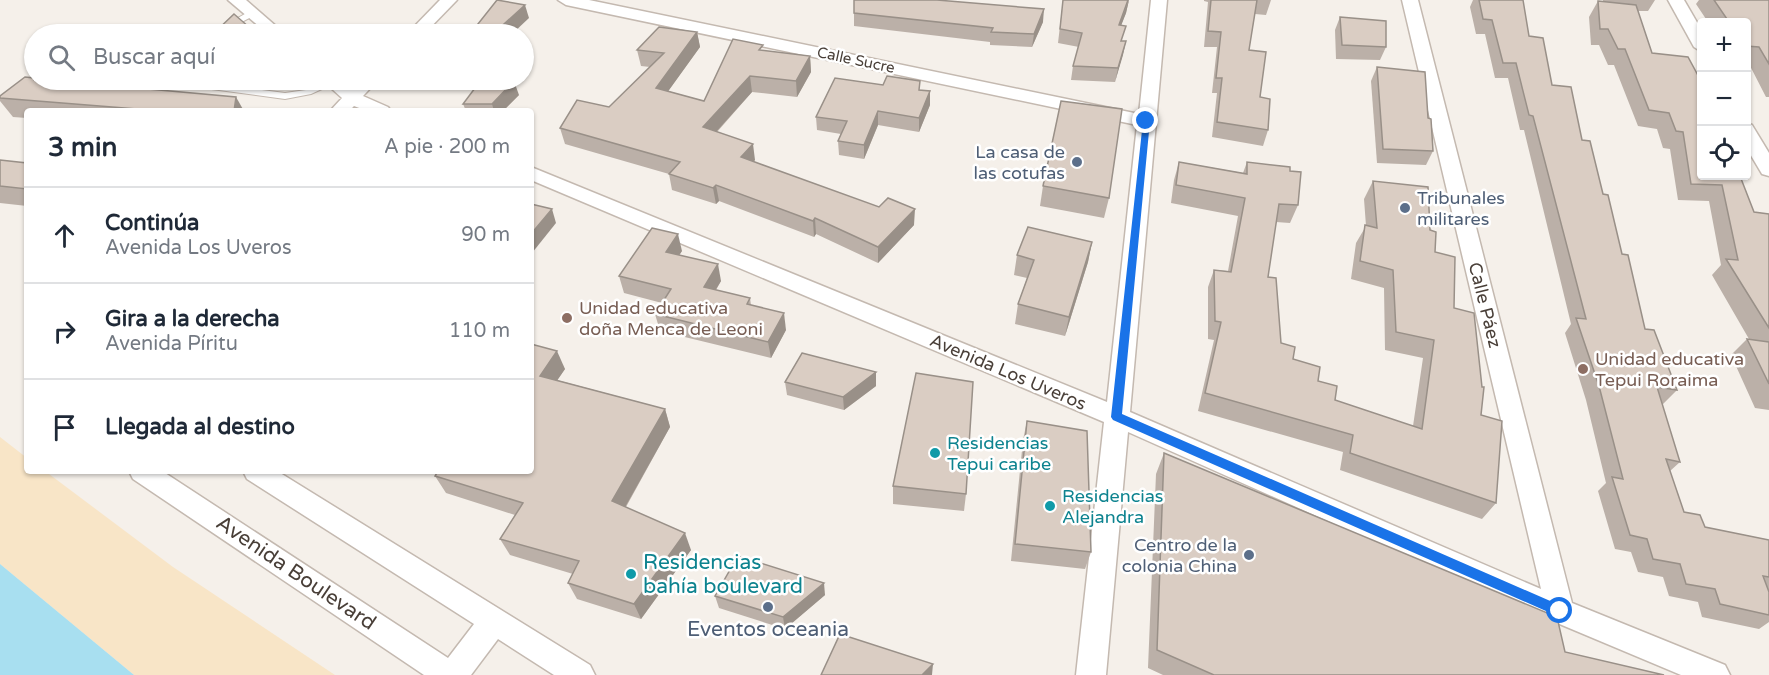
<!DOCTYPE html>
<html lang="es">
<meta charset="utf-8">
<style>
body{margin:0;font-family:"Varela Round",sans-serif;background:#f6f6f7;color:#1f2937}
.controls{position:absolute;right:18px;top:18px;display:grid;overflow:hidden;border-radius:6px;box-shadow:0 2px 4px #0004}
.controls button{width:54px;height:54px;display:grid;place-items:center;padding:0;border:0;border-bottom:2px solid #e0e1e3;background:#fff;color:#1f2937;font:30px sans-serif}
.stop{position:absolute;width:18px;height:18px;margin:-14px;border:4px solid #1a73e8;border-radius:50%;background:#fff}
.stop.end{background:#1a73e8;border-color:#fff;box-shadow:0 2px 6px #0008}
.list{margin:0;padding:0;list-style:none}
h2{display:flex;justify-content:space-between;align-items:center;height:78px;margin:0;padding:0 24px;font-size:26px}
h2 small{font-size:20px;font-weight:400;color:#747a83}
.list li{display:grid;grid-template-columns:39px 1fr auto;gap:18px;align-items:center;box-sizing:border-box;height:96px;padding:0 24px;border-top:2px solid #e0e1e3}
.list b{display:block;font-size:22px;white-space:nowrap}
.list p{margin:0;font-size:20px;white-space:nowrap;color:#747a83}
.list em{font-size:20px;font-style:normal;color:#747a83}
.icon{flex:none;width:33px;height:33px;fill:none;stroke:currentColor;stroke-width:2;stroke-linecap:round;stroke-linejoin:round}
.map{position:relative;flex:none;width:1769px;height:675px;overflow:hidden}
.search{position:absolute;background:#fff;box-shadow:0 2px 4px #0004;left:24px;top:24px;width:510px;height:66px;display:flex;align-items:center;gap:15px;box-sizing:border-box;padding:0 21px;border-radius:33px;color:#747a83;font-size:22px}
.panel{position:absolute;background:#fff;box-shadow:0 2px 4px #0004;left:24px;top:108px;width:510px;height:366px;border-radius:6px}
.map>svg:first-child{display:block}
</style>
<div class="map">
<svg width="1769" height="675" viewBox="0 0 1769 675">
<rect width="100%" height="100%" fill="#f5f0ea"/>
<polygon fill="#f8e5c7" points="0,437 27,458 27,471 45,471 173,567 335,675 134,675 0,564"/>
<polygon fill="#a8dff0" points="0,564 134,675 0,675"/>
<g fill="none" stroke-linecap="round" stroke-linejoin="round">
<defs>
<g id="lane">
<polygon points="252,10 256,13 255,15 219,34 209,34"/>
<polygon points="162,80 184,80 285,93 306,90 331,80 337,82 311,94 285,99 167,83"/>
</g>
<g id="street">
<polygon points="228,0 246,0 285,34 268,34"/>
<polygon points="440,0 457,0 424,34 407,34"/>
<polygon points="558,0 589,0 1139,114 1151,0 1167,0 1130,412 1541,589 1402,0 1418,0 1572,603 1725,665 1730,675 1681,675 1550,620 1128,432 1106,675 1076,675 1104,422 531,180 531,167 1107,402 1137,125 566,5"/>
<polygon points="1668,0 1684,0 1702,31 1702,52 1694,47"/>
<polygon points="322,80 340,80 351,89 361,80 378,80 363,96 388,107 391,111 367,111 354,106 349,111 330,111 342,98"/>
<polygon points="1746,123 1752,125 1769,153 1769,176 1762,174 1746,147"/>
<polygon points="129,471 162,471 448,658 474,624 247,479 243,471 277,471 590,665 595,675 554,675 498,639 471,675 424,675 133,479"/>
</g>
</defs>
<use href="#lane" stroke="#c4b9b0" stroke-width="2"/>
<use href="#street" stroke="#c4b9b0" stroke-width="3"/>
<use href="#lane" fill="#fff" fill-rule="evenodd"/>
<use href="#street" fill="#fff" fill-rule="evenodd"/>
</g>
<g fill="#bbb0a8">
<polygon points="1063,0 1129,0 1126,13 1121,25 1122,41 1126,41 1115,82 1071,80 1073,66 1079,47 1058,43"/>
<polygon points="1204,0 1271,0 1266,15 1255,14 1249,50 1268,130 1263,146 1212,137 1217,93 1212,93 1217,47 1204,47 1208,2 1204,1"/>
<polygon points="1473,0 1523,0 1529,36 1552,85 1582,140 1603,194 1645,329 1677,390 1662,405 1680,462 1670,471 1684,512 1705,527 1769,540 1769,622 1759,629 1702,617 1698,602 1669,596 1663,577 1638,572 1631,552 1615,549 1598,491 1606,483 1586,400 1565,333 1571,324 1524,130 1520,130 1508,78 1495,78 1485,34 1476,34 1470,7"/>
<polygon points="1603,0 1655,0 1648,11 1638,11 1652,53 1740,176 1754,212 1769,214 1769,410 1755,408 1731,355 1747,339 1749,339 1712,275 1721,265 1709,201 1678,200 1670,149 1663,148 1657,129 1638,126 1614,65 1608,65 1599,45 1591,45 1589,17 1598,1 1603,2"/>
<polygon points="1699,0 1769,0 1769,97 1766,97 1748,62 1746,62 1746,22 1708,22 1696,4"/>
<polygon points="854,13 1043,22 1032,47 990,45 990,42 854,26"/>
<polygon points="1340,17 1386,47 1380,60 1336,59 1335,30"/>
<polygon points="697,32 700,47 668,91 704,101 764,51 810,56 811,72 797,97 752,92 717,132 755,160 753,162 914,225 878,263 816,234 814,237 719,201 716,204 672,190 669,174 565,144 560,128 609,107 650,67 641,66 637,50"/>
<polygon points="1377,67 1428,118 1433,151 1426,165 1377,163 1371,81"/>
<polygon points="257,80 295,80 299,86"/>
<polygon points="431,80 466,80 460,85 433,85"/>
<polygon points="883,85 930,91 930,105 919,132 878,125 864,159 839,155 838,141 841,134 817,130 816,117"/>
<polygon points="519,95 503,111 466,111 463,104"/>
<polygon points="0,96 244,111 27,111 27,118 13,117 0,101"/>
<polygon points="0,160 27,163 27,206 0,203"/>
<polygon points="1179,162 1243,173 1247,162 1290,171 1298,205 1290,223 1276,222 1268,277 1281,343 1293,359 1318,381 1335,400 1413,426 1423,358 1385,350 1384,288 1351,279 1356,243 1366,226 1364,199 1373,181 1430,230 1435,252 1454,308 1481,415 1496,503 1482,519 1340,470 1343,452 1198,411 1214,340 1208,339 1208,287 1214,270 1228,271 1238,216 1171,203 1174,180"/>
<polygon points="1043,186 1109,198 1104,218 1040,206"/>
<polygon points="1092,242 1088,262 1065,336 1015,324 1018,304 1027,278 1014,275 1017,255"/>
<polygon points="682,251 679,255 721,281 716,290 750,298 751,305 786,330 771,358 660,331 655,314 662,303 624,293 619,276"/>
<polygon points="531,344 565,369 557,380 665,409 670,427 626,507 691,550 641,619 577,599 568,583 573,574 510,555 500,539 515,515 446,493 435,476"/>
<polygon points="785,382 876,386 844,410 787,395"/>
<polygon points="1027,421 1091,552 1085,569 1011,561 1023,440"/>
<polygon points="1164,453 1565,652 1664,675 1163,675 1148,668 1156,474"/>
<polygon points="893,486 966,494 964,511 893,504"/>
<polygon points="825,595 785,629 719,608 715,596"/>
</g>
<g fill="#999088">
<polygon points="1129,0 1126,13 1116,39 1119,25"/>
<polygon points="525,5 529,18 512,34 493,34"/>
<polygon points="1044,9 1043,22 1032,47 1034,34"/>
<polygon points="697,32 700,47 659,104 656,88"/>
<polygon points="1126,41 1123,55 1115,82 1118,68"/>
<polygon points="810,56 811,72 797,97 796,81"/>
<polygon points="750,76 752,92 706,143 703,127"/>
<polygon points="458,80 466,80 460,85"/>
<polygon points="514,81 519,95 503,111 494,111 492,104"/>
<polygon points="930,91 930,105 919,132 919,118"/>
<polygon points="236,97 244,111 234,111"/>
<polygon points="878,111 878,125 864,159 864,145"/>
<polygon points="753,144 755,160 743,173 741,157"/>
<polygon points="716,185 719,201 716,204 713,188"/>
<polygon points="552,209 556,223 532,253 531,250 531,234"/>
<polygon points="915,209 914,225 878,263 878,247"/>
<polygon points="815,218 816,234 814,237 813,221"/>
<polygon points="678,234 682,251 670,269 666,252"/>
<polygon points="1092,242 1088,262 1065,336 1069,317"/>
<polygon points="718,264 721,281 707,304 704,287"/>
<polygon points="784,313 786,330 771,358 768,342"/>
<polygon points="557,351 565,369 548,394 540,376"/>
<polygon points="876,372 876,386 844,410 843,397"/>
<polygon points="665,409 670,427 619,518 612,501"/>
<polygon points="685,533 691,550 641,619 634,604"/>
<polygon points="824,583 825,595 785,629 783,617"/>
<polygon points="933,664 932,675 922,675"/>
</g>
<g fill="#dacdc3" stroke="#999088" stroke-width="1.5">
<polygon points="497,0 525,5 493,34 470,34"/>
<polygon points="854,0 937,0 1044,9 1034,34 991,32 993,28 854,13"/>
<polygon points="1063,0 1128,0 1119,25 1126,26 1121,41 1126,41 1118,68 1073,66 1082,33 1060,29"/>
<polygon points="1211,0 1257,0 1249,50 1266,52 1260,97 1270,99 1268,130 1217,122 1222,78 1216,78 1221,32 1208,31"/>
<polygon points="1479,0 1523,0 1529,36 1543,38 1552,85 1571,87 1582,140 1590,141 1603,194 1608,195 1622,254 1628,255 1645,329 1654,330 1677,390 1657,387 1680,462 1666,459 1684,512 1700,515 1705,527 1769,540 1769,577 1763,576 1769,592 1769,615 1720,604 1715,589 1686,584 1680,564 1653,559 1647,539 1630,535 1612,477 1623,479 1599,386 1576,318 1586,319 1533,116 1529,115 1516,63 1503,63 1492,20 1483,19"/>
<polygon points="1714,0 1769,0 1769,64 1759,47 1746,46 1746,22 1729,22"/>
<polygon points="1598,1 1636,5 1652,53 1688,57 1701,81 1701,176 1740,176 1754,212 1769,214 1769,328 1726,259 1738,260 1722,185 1691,184 1683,132 1676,131 1669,113 1649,110 1625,49 1618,49 1608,29 1600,29"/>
<polygon points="234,14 257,34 213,34"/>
<polygon points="1340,17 1386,21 1386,47 1342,45"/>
<polygon points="659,27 697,32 656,88 704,101 733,39 763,45 759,50 810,56 796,81 750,76 703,127 753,144 741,157 879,207 888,198 915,209 878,247 815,218 813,221 716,185 713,188 669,174 680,162 560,128 577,100 609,107 664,53 637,50"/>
<polygon points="1377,67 1425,72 1428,118 1431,119 1433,151 1383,149"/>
<polygon points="887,76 920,81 919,90 930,91 919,118 878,111 864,145 838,141 847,121 816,117 835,78 883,85"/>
<polygon points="25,77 34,78 34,80 49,80 236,97 234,111 162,111 0,98 0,96"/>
<polygon points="481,80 506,80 514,81 492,104 463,104"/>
<polygon points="1061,101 1122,109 1109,198 1043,186"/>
<polygon points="0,160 27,163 27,189 0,186"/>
<polygon points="1179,162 1247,174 1247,162 1290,167 1290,171 1301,172 1298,205 1279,204 1268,277 1276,278 1281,343 1295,347 1293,359 1320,367 1318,381 1337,386 1335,400 1422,429 1434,340 1396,332 1393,270 1360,261 1365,225 1377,228 1373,181 1428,187 1430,230 1436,232 1435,252 1455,257 1454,308 1474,313 1482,387 1484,387 1481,415 1502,421 1496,503 1350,453 1353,435 1205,393 1221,322 1215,321 1214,270 1231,272 1245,198 1176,185"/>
<polygon points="531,204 552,209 531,234"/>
<polygon points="1028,227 1092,242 1069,317 1018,304 1034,260 1017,255"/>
<polygon points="652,228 678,234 666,252 718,264 704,287 750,298 747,304 784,313 768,342 655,314 671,289 619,276"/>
<polygon points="1747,339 1769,342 1769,384"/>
<polygon points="531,344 557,351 540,376 665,409 612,501 685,533 634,604 568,583 579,561 500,539 523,503 435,476 438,471 531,471"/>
<polygon points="802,353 876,372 843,397 785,382"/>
<polygon points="916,373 973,382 966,494 893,486"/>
<polygon points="1027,421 1087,431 1091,552 1015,544"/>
<polygon points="1164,453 1557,617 1565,652 1664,675 1214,675 1157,650"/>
<polygon points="738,556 824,583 783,617 715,596"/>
<polygon points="840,634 933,664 922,675 821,675"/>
</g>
<polygon fill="#1a73e8" points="1146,118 1150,121 1122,414 1564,607 1564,615 1555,615 1113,420 1111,417 1143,121"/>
<g fill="#5c6f8a" stroke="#fff" stroke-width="2">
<circle cx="1077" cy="162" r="6"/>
<circle cx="1405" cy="208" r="6"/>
<circle cx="1249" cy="555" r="6"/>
<circle cx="768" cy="607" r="6"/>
</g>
<g fill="#8d6e63" stroke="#fff" stroke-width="2">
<circle cx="567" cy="318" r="6"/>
<circle cx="1583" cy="369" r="6"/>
</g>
<g fill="#0f9aa8" stroke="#fff" stroke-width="2">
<circle cx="935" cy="453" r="6"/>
<circle cx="1050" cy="506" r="6"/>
<circle cx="631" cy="574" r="6"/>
</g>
<g text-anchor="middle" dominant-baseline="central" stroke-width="5" stroke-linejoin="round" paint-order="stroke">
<g font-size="15" fill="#493f38" stroke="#fff">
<text transform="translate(856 60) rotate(12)">Calle Sucre</text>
</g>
<g font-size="18" fill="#4e5e75" stroke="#fff" text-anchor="end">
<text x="1065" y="152">La casa de<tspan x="1065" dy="21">las cotufas</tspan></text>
<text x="1417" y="198" text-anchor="start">Tribunales<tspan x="1417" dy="21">militares</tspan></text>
<text x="1237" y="545">Centro de la<tspan x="1237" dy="21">colonia China</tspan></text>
</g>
<g font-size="18" fill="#493f38" stroke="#fff">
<text transform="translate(1485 305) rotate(76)">Calle Páez</text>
<text transform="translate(1008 372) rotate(23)">Avenida Los Uveros</text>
</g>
<g font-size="18" fill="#785e54" stroke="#fff" text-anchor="start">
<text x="579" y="308">Unidad educativa<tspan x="579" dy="21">doña Menca de Leoni</tspan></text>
<text x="1595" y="359">Unidad educativa<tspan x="1595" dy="21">Tepui Roraima</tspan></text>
</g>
<g font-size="18" fill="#0d838f" stroke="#fff" text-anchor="start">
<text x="947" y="443">Residencias<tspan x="947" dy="21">Tepui caribe</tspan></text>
<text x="1062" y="496">Residencias<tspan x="1062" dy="21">Alejandra</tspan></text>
</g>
<g font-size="21" fill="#0d838f" stroke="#fff" text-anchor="start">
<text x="643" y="562">Residencias<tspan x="643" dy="24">bahía boulevard</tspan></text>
</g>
<g font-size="21" fill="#493f38" stroke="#fff">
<text transform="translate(296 573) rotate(34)">Avenida Boulevard</text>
</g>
<g font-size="21" fill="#4e5e75" stroke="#fff">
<text x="768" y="629">Eventos oceania</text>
</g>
</g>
</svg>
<div class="controls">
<button>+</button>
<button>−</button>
<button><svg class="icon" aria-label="locate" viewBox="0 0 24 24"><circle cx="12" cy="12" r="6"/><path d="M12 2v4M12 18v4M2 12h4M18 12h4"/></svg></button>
</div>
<div class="stop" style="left:1560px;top:611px"></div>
<div class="stop end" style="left:1146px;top:121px"></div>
<div class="search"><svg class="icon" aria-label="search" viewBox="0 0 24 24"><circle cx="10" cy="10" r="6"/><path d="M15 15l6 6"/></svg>Buscar aquí</div>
<section class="panel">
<h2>3 min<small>A pie · 200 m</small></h2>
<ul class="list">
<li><svg class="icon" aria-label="ahead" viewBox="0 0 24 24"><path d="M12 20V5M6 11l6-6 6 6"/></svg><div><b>Continúa</b><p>Avenida Los Uveros</p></div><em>90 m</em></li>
<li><svg class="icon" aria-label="right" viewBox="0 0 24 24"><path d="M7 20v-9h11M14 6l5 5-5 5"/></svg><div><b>Gira a la derecha</b><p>Avenida Píritu</p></div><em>110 m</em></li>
<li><svg class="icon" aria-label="arrive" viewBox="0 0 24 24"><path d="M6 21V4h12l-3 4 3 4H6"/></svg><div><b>Llegada al destino</b></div></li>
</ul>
</section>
</div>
